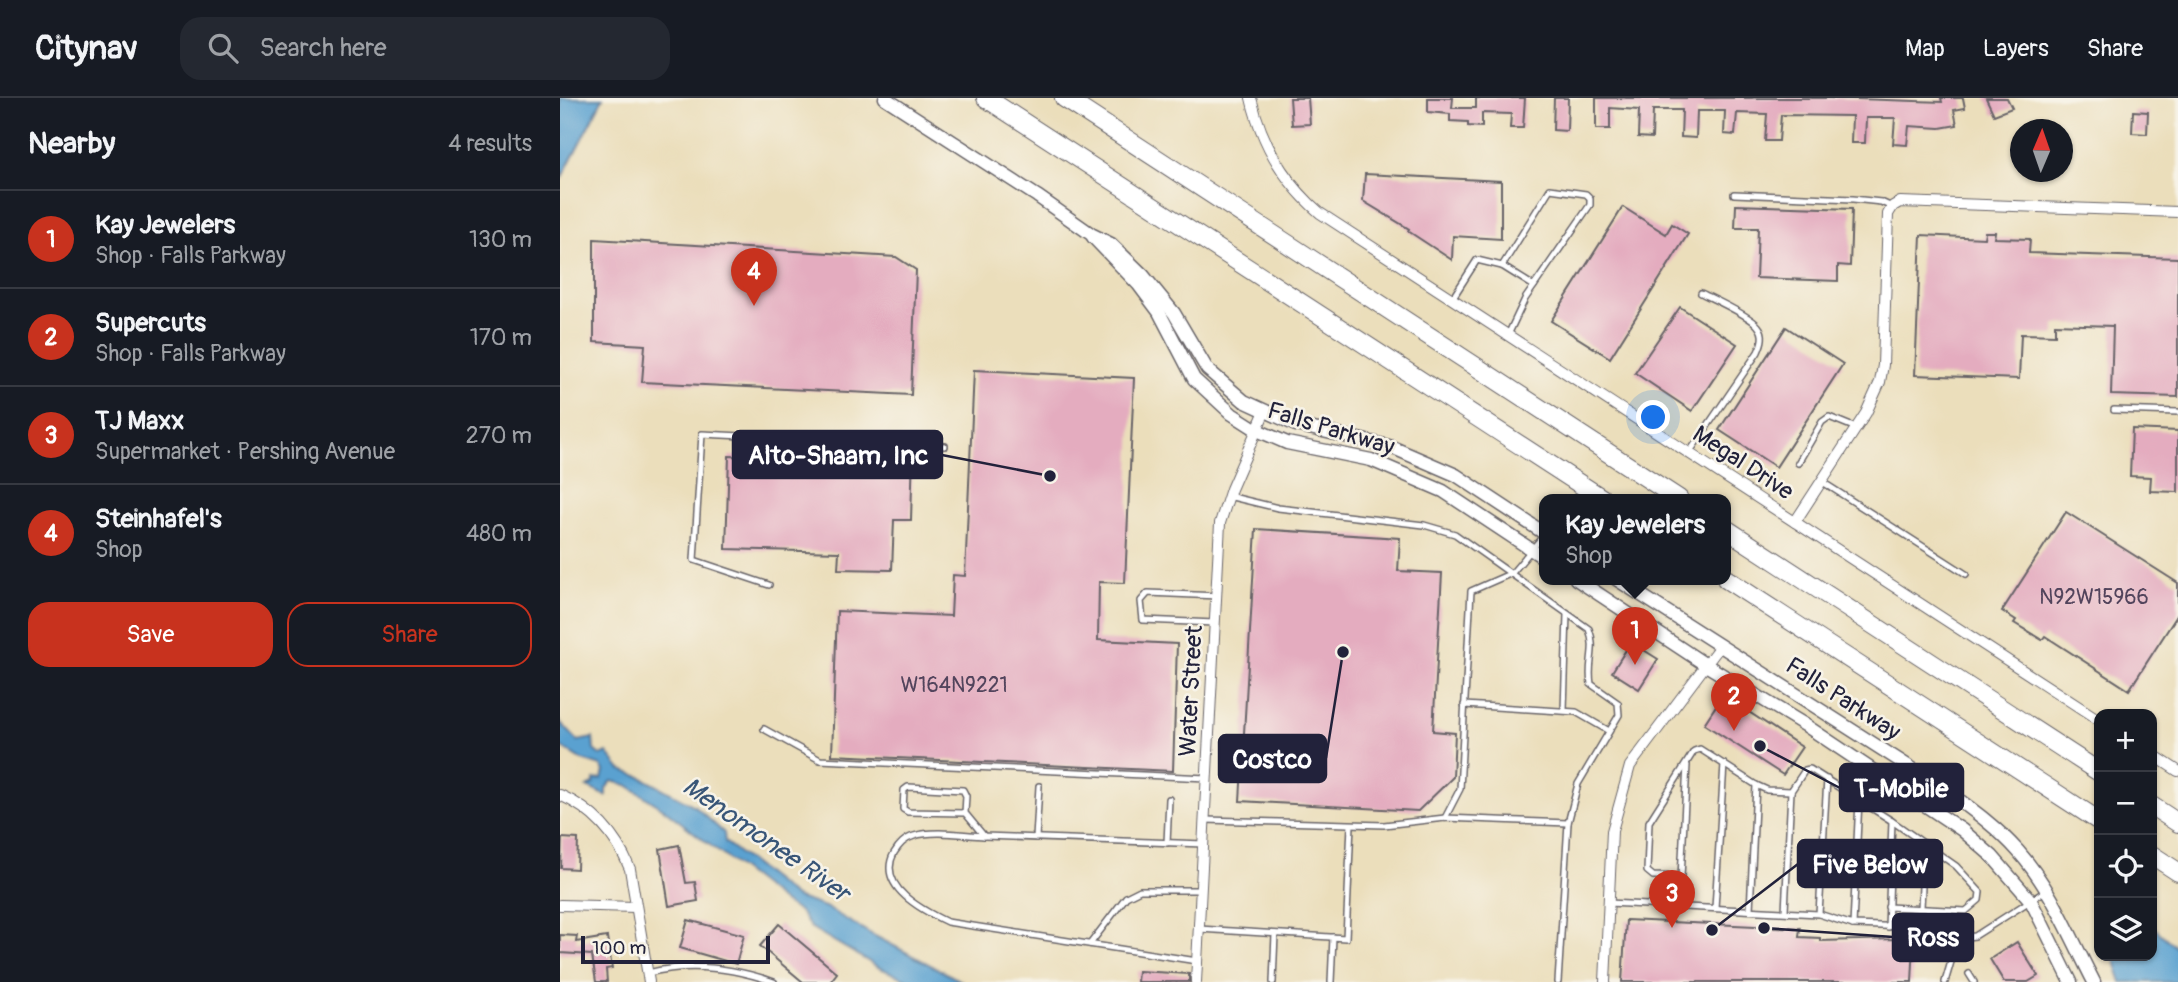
<!DOCTYPE html>
<meta charset="utf-8">
<style>
body{margin:0;font-family:Pangolin,sans-serif;background:#242831;color:#f1f3f6}
.controls{position:absolute;right:21px;bottom:21px;display:grid;overflow:hidden;border-radius:14px;box-shadow:0 2px 5px #0004}
.controls button{width:63px;height:63px;display:grid;place-items:center;padding:0;border:0;border-bottom:2px solid #363941;background:#171b24;color:#f1f3f6;font:35px sans-serif}
.compass{position:absolute;left:1450px;top:21px;width:63px;height:63px;border-radius:50%;background:#171b24;box-shadow:0 2px 5px #0004;rotate:2deg}
.scale{position:absolute;left:21px;bottom:18px;width:189px;box-sizing:border-box;padding-left:7px;border:4px solid #22223b;border-top:0;font-size:19px;line-height:24px;white-space:nowrap;color:#22223b;-webkit-text-stroke:5px #f7f3e8;paint-order:stroke}
.you{position:absolute;left:1094px;top:320px;width:24px;height:24px;margin:-18px;border:5px solid #fff;border-radius:50%;background:#1a73e8;box-shadow:0 0 0 10px #1a73e833}
.badge{display:grid;place-items:center;width:46px;height:46px;border-radius:50%;background:#c8321e;color:#fff;font-size:23px;font-weight:700}
.pin{position:absolute;translate:-50% -58px;filter:drop-shadow(0 2px 4px #0008)}
.pin::after{content:'';position:absolute;top:37px;width:24px;height:21px;background:inherit;clip-path:polygon(0 0,100% 0,50% 100%)}
.popup{position:absolute;left:979px;top:396px;width:192px;height:91px;box-sizing:border-box;display:grid;place-content:center;border-radius:14px;background:#171b24;filter:drop-shadow(0 2px 5px #0005);font-size:23px;white-space:nowrap;color:#9ea1a6}
.popup b{font-size:26px;color:#f1f3f6}
.popup::after{content:'';position:absolute;left:50%;top:100%;margin-left:-14px;border:14px solid transparent;border-top-color:#171b24}
.list{margin:0;padding:0;list-style:none}
h2{display:flex;justify-content:space-between;align-items:center;height:91px;margin:0;padding:0 28px;font-size:30px}
h2 small{font-size:23px;font-weight:400;color:#9ea1a6}
.list li{display:grid;grid-template-columns:46px 1fr auto;gap:21px;align-items:center;box-sizing:border-box;height:98px;padding:0 28px;border-top:2px solid #363941}
.list b{display:block;font-size:26px;white-space:nowrap}
.list p{margin:0;font-size:23px;white-space:nowrap;color:#9ea1a6}
.list em{font-size:23px;font-style:normal;color:#9ea1a6}
.actions{display:flex;gap:14px;padding:21px 28px}
.actions a{flex:1;padding:16px 0;border:2px solid #c8321e;border-radius:21px;text-align:center;font-size:24px;color:#c8321e}
.actions .main{background:#c8321e;color:#fff}
.icon{flex:none;width:38px;height:38px;fill:none;stroke:currentColor;stroke-width:2;stroke-linecap:round;stroke-linejoin:round}
.map{position:relative;flex:none;width:1618px;height:884px;overflow:hidden}
header{display:flex;align-items:center;gap:42px;box-sizing:border-box;height:98px;padding:0 35px;background:#171b24;border-bottom:2px solid #363941}
header strong{font-size:33px}
nav{display:flex;gap:38px;margin-inline-start:auto;font-size:24px}
.search{width:490px;height:63px;background:#242831;display:flex;align-items:center;gap:18px;box-sizing:border-box;padding:0 24px;border-radius:21px;color:#9ea1a6;font-size:26px}
main{display:flex}
aside{flex:1;background:#171b24}
.map>svg:first-child{display:block}
</style>
<header>
<strong>Citynav</strong>
<div class="search"><svg class="icon" aria-label="search" viewBox="0 0 24 24"><circle cx="10" cy="10" r="6"/><path d="M15 15l6 6"/></svg>Search here</div>
<nav><a>Map</a><a>Layers</a><a>Share</a></nav>
</header>
<main>
<aside>
<h2>Nearby<small>4 results</small></h2>
<ul class="list">
<li><span class="badge">1</span><div><b>Kay Jewelers</b><p>Shop · Falls Parkway</p></div><em>130 m</em></li>
<li><span class="badge">2</span><div><b>Supercuts</b><p>Shop · Falls Parkway</p></div><em>170 m</em></li>
<li><span class="badge">3</span><div><b>TJ Maxx</b><p>Supermarket · Pershing Avenue</p></div><em>270 m</em></li>
<li><span class="badge">4</span><div><b>Steinhafel's</b><p>Shop</p></div><em>480 m</em></li>
</ul>
<div class="actions"><a class="main">Save</a><a>Share</a></div>
</aside>
<div class="map">
<svg width="1618" height="884" viewBox="0 0 1618 884">
<rect width="100%" height="100%" fill="#f7f3e8"/>
<filter id="ink" filterUnits="userSpaceOnUse"><feTurbulence type="fractalNoise" baseFrequency=".0143" numOctaves="2"/><feDisplacementMap in="SourceGraphic" scale="14" xChannelSelector="R" yChannelSelector="G"/><feConvolveMatrix kernelMatrix="1 2 1 2 8 2 1 2 1" color-interpolation-filters="sRGB"/></filter>
<filter id="wash" filterUnits="userSpaceOnUse"><feTurbulence type="fractalNoise" baseFrequency=".00686" numOctaves="4" result="noise"/><feDisplacementMap in="SourceGraphic" scale="28" xChannelSelector="R" yChannelSelector="G"/><feGaussianBlur stdDeviation="1.57" result="paint"/><feColorMatrix in="noise" values="0 0 0 0 0 0 0 0 0 0 0 0 0 0 0 0 0 1.4 0 .05"/><feComposite in="paint" operator="in"/></filter>
<g filter="url(#wash)">
<rect width="100%" height="100%" fill="#ebdebb"/>
<g fill="#5aa1d0" stroke="#3e6286" stroke-width="2">
<polygon points="0,0 43,0 2,79 0,68"/>
<polygon points="0,624 18,643 33,640 34,652 41,658 47,655 61,672 81,679 135,708 164,735 165,744 235,799 265,809 313,837 403,884 353,884 318,869 250,829 240,814 226,806 105,712 67,687 52,683 46,690 46,698 27,689 34,686 34,682 42,681 44,673 41,668 22,662 0,648"/>
<polygon points="1592,828 1618,851 1618,884 1562,884 1553,858 1592,858"/>
</g>
<g id="blocks">
<g fill="#e4acbf">
<polygon points="730,0 748,0 750,26 732,27"/>
<polygon points="868,0 893,0 892,10 916,10 916,0 965,0 963,30 950,30 951,16 922,15 922,29 908,28 908,24 890,23 890,16 868,14"/>
<polygon points="994,0 1008,0 1007,33 993,32"/>
<polygon points="1036,0 1269,0 1382,4 1381,0 1403,0 1405,10 1394,12 1397,27 1380,30 1349,28 1347,47 1333,46 1335,20 1306,20 1305,45 1291,45 1292,18 1221,17 1219,43 1205,43 1207,16 1177,15 1175,37 1164,36 1165,13 1137,13 1136,40 1121,39 1122,12 1093,12 1092,40 1078,39 1079,12 1050,10 1050,31 1036,31"/>
<polygon points="1426,0 1447,0 1452,10 1434,17"/>
<polygon points="1573,13 1588,14 1587,36 1572,35"/>
<polygon points="805,76 941,83 941,141 893,138 892,162 848,133 849,131 803,103"/>
<polygon points="1176,107 1292,111 1290,168 1278,167 1278,183 1196,180 1198,130 1175,130"/>
<polygon points="1063,109 1106,136 1112,126 1128,136 1050,260 991,223"/>
<polygon points="1425,134 1435,134 1434,140 1470,141 1469,155 1618,160 1618,299 1551,297 1553,228 1495,226 1495,237 1461,236 1459,281 1355,277 1361,137 1424,140"/>
<polygon points="34,141 336,159 356,172 351,297 82,284 85,247 34,244"/>
<polygon points="1120,209 1177,246 1132,313 1075,275"/>
<polygon points="1226,229 1283,266 1216,369 1159,332"/>
<polygon points="414,272 574,280 565,485 539,484 538,542 617,546 613,673 272,657 277,513 391,518 393,477 405,478"/>
<polygon points="1572,331 1618,333 1618,394 1590,393 1591,379 1570,378"/>
<polygon points="261,349 353,352 351,422 334,422 332,472 278,471 279,454 166,451 169,358 261,360"/>
<polygon points="1506,414 1618,485 1618,516 1569,592 1485,538 1482,542 1454,525 1456,522 1442,513"/>
<polygon points="696,431 840,440 838,473 882,475 873,633 895,635 893,679 858,713 680,703"/>
<polygon points="1071,544 1098,561 1079,591 1052,574"/>
<polygon points="1163,597 1242,649 1223,677 1144,626"/>
<polygon points="2,740 18,741 17,771 1,770"/>
<polygon points="119,747 126,785 135,784 138,803 109,808 100,751"/>
<polygon points="128,822 184,837 176,866 120,850"/>
<polygon points="1066,822 1240,830 1239,839 1260,840 1260,843 1339,841 1339,844 1354,845 1352,884 1062,884"/>
<polygon points="219,826 277,875 270,884 243,884 200,848"/>
<polygon points="0,837 17,838 16,844 47,839 52,870 46,871 47,884 36,884 32,857 0,855"/>
<polygon points="1457,844 1478,878 1468,884 1444,884 1430,861"/>
<polygon points="578,873 629,876 629,884 577,884"/>
</g>
</g>
</g>
<g filter="url(#ink)">
<use href="#blocks" fill-opacity="0" stroke="#686468" stroke-width="2"/>
<g fill="none" stroke-linecap="round" stroke-linejoin="round">
<defs>
<g id="service">
<polyline points="1174,96 1293,101 1321,104 1332,109"/>
<polyline points="942,168 974,188"/>
<polyline points="892,201 917,162 942,168 990,91 1026,96 1030,100 1030,107 965,201 948,237"/>
<polyline points="1554,312 1618,314"/>
<path d="M1129,355L1198,254C1202,245 1205,236 1198,228C1191,218 1153,201 1141,195"/>
<polyline points="1238,365 1262,324 1269,319 1296,330"/>
<polyline points="1261,383 1406,476"/>
<path d="M668,398L718,410L864,427L895,436L1029,531C1037,551 1027,565 1031,586L1058,605L1059,617L1018,686L1008,725L998,884"/>
<polyline points="209,487 134,462 142,336 385,348"/>
<polyline points="655,525 583,522 581,503 588,495 658,498"/>
<polyline points="904,607 1016,614 1049,633"/>
<polyline points="1004,612 1007,516"/>
<polyline points="204,631 260,662 647,680"/>
<polyline points="405,715 348,714 343,711 344,692 348,689 403,692 406,698 405,715 424,738 644,746"/>
<polyline points="885,720 900,691 911,493 952,475 984,437"/>
<polyline points="645,722 824,727 885,720 1008,725"/>
<path d="M424,738C403,737 374,732 354,738C344,741 339,747 334,755C316,789 364,813 387,824L637,863"/>
<polyline points="476,740 479,688"/>
<polyline points="607,745 609,701"/>
<polyline points="1121,779 1127,667"/>
<polyline points="1049,805 1259,816 1293,827 1348,829 1398,840 1415,838 1487,792"/>
<polyline points="1119,808 1121,779 1093,778 1087,773 1089,724 1134,653 1140,651 1196,687 1207,692 1231,693 1245,672 1250,671 1332,723"/>
<polyline points="1155,810 1164,666"/>
<polyline points="1361,810 1364,745"/>
<polyline points="1190,812 1196,687"/>
<polyline points="1225,813 1231,693"/>
<polyline points="1259,816 1267,681"/>
<polyline points="1293,827 1299,702"/>
<polyline points="1328,829 1332,723 1396,768 1420,794 1419,802 1406,813 1328,809"/>
<polyline points="639,831 786,840 791,727"/>
<polyline points="530,846 566,799 580,792 641,792"/>
<path d="M88,875C130,864 174,870 214,884"/>
<polyline points="1409,876 1414,884"/>
<polyline points="713,884 715,836"/>
<polyline points="771,884 773,839"/>
<polyline points="1385,884 1398,840"/>
</g>
<g id="minor">
<path d="M691,0C702,47 724,84 760,115L1539,622"/>
<polyline points="1235,424 1306,315 1320,284 1323,267 1328,116 1333,108 1340,104 1618,114"/>
<polyline points="1592,656 1618,673"/>
<path d="M0,697C34,712 56,737 70,771L89,884"/>
<polyline points="0,807 76,809"/>
<polyline points="636,884 660,425 671,391 705,313"/>
<polyline points="1045,884 1052,733 1070,668 1160,548"/>
</g>
<g id="tertiary">
<polyline points="325,0 477,98 531,136 551,146 583,177 614,215 647,271 684,303 736,327 829,348 896,377 984,435"/>
<polyline points="533,139 578,186 599,214 634,281 672,316 697,332 727,345 811,362 883,393 984,460"/>
<polyline points="1016,481 1146,567 1245,627 1402,732 1432,758 1471,803 1511,884"/>
<path d="M1056,481L1384,691C1410,710 1437,729 1458,753C1492,791 1511,840 1534,884"/>
</g>
<g id="motorway">
<polyline points="426,0 1043,401"/>
<polyline points="504,0 1119,401"/>
<polyline points="1166,431 1539,674"/>
<polyline points="1166,481 1539,723"/>
<polyline points="1592,708 1618,725"/>
<polyline points="1592,757 1618,774"/>
</g>
</defs>
<use href="#service" stroke="#686468" stroke-width="8"/>
<use href="#minor" stroke="#686468" stroke-width="12"/>
<use href="#tertiary" stroke="#686468" stroke-width="15"/>
<use href="#motorway" stroke="#686468" stroke-width="20"/>
<use href="#service" stroke="#fff" stroke-width="5"/>
<use href="#minor" stroke="#fff" stroke-width="10"/>
<use href="#tertiary" stroke="#fff" stroke-width="12"/>
<use href="#motorway" stroke="#fff" stroke-width="18"/>
</g>
</g>
<g text-anchor="middle" dominant-baseline="central" stroke-width="5" stroke-linejoin="round" paint-order="stroke">
<g font-size="21" fill="#52445c">
<text x="1534" y="499">N92W15966</text>
<text x="394" y="587">W164N9221</text>
</g>
<g font-size="24" fill="#22223b" stroke="#f7f3e8">
<text transform="translate(771 331) rotate(17)">Falls Parkway</text>
<text transform="translate(1183 365) rotate(33)">Megal Drive</text>
<text transform="translate(631 593) rotate(-87)">Water Street</text>
<text transform="translate(1283 601) rotate(33)">Falls Parkway</text>
</g>
<g font-size="26" font-style="italic" fill="#385577" stroke="#f7f3e8">
<text transform="translate(206 742) rotate(35)">Menomonee River</text>
</g>
</g>
<path fill="none" stroke="#22223b" stroke-width="2.5" d="M490 378L382 357M783 554L766 660M1200 648L1280 690M1152 832L1238 766M1204 830L1333 839"/>
<g fill="#22223b" stroke="#f7f3e8" stroke-width="2.5">
<circle cx="490" cy="378" r="7"/>
<circle cx="783" cy="554" r="7"/>
<circle cx="1200" cy="648" r="7"/>
<circle cx="1152" cy="832" r="7"/>
<circle cx="1204" cy="830" r="7"/>
</g>
<g fill="#22223b" stroke="#22223b" stroke-width="2.5">
<rect x="173" y="333" width="209" height="47" rx="7"/>
<rect x="659" y="637" width="107" height="47" rx="7"/>
<rect x="1280" y="666" width="123" height="47" rx="7"/>
<rect x="1238" y="742" width="144" height="47" rx="7"/>
<rect x="1333" y="816" width="80" height="47" rx="7"/>
</g>
<g font-size="26" text-anchor="middle" font-weight="bold" fill="#fff">
<text x="278" y="366">Alto-Shaam, Inc</text>
<text x="712" y="670">Costco</text>
<text x="1341" y="699">T-Mobile</text>
<text x="1310" y="775">Five Below</text>
<text x="1373" y="848">Ross</text>
</g>
</svg>
<div class="controls">
<button>+</button>
<button>−</button>
<button><svg class="icon" aria-label="locate" viewBox="0 0 24 24"><circle cx="12" cy="12" r="6"/><path d="M12 2v4M12 18v4M2 12h4M18 12h4"/></svg></button>
<button><svg class="icon" aria-label="layers" viewBox="0 0 24 24"><path d="M12 4l9 5-9 5-9-5zM3 14l9 5 9-5"/></svg></button>
</div>
<svg class="compass" viewBox="-18 -18 36 36"><path d="M0-13l5 13h-10z" fill="#e53935"/><path d="M0 13l5-13h-10z" fill="#9ea1a6"/></svg>
<div class="scale">100 m</div>
<div class="you"></div>
<div class="pin badge" style="left:1075px;top:567px">1</div>
<div class="popup"><b>Kay Jewelers</b>Shop</div>
<div class="pin badge" style="left:1174px;top:633px">2</div>
<div class="pin badge" style="left:1112px;top:830px">3</div>
<div class="pin badge" style="left:194px;top:208px">4</div>
</div>
</main>
